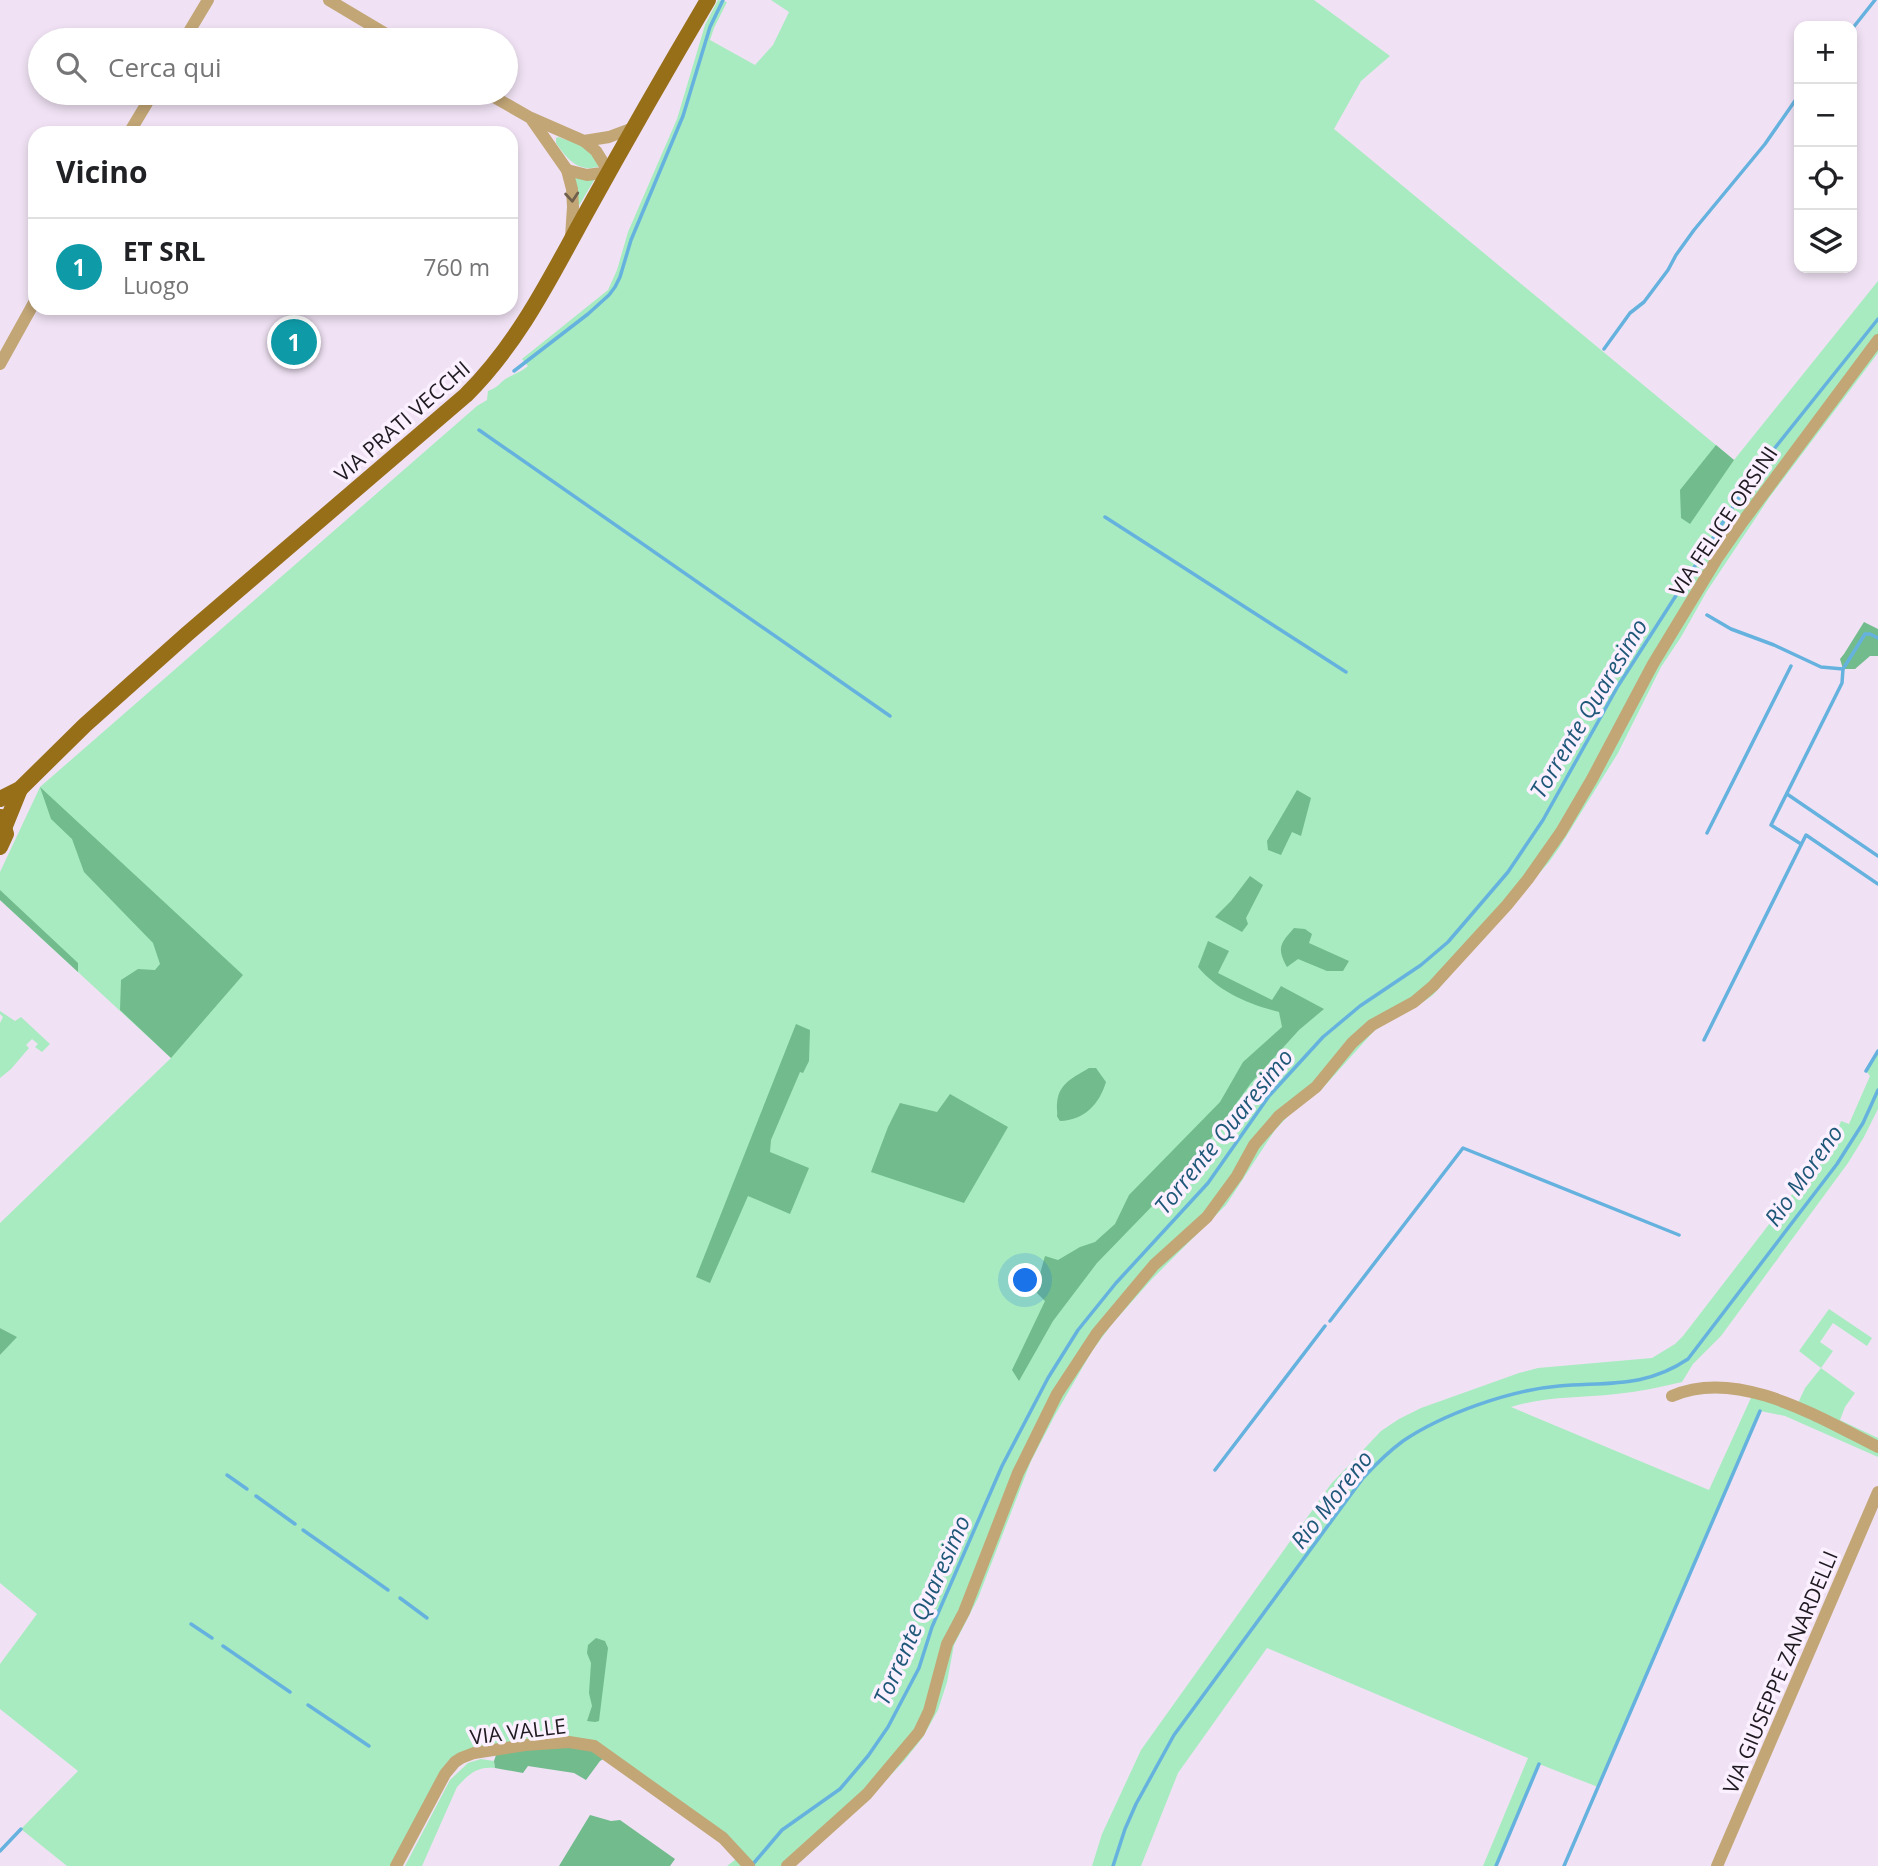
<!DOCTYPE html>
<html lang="it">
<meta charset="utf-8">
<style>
body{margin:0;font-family:"Open Sans",sans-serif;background:#f2f2f2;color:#202124}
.controls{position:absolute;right:21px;top:21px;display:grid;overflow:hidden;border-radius:14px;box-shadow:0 4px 10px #0003}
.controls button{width:63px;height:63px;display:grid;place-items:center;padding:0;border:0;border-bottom:2px solid #e0e0e0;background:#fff;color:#202124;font:35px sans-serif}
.you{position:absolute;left:1026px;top:1281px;width:24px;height:24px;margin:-18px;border:5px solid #fff;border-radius:50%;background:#1a73e8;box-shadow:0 0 0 10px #1a73e833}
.badge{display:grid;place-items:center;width:46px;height:46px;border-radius:50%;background:#b45309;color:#fff;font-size:23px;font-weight:700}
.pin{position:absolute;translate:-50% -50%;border:4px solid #fff;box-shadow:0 2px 7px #0006}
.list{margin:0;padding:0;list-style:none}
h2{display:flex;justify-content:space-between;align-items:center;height:91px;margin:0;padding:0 28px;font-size:30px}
h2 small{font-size:23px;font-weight:400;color:#757577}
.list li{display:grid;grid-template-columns:46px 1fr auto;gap:21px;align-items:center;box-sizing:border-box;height:98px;padding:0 28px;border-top:2px solid #e0e0e0}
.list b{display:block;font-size:26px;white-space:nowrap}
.list p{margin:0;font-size:23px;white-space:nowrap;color:#757577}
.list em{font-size:23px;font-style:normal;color:#757577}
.icon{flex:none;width:38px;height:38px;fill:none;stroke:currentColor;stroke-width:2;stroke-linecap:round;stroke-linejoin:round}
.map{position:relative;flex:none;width:1878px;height:1866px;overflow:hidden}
.search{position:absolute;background:#fff;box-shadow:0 4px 10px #0003;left:28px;top:28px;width:490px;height:77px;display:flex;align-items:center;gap:18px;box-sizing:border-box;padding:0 24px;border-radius:38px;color:#757577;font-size:26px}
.panel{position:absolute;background:#fff;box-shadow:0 4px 10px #0003;left:28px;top:126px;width:490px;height:189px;border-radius:21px}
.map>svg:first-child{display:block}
</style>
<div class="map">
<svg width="1878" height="1866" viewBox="0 0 1878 1866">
<rect width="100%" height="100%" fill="#f0e2f4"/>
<g fill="#a8ebc0">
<path d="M718,0L727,2L714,28L710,40L755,65L773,45L789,12L771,0H1314L1390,56L1361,81L1334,129L1734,460L1878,281V353L1769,498L1707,591L1681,637L1661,667L1618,753L1559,848L1549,862L1433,995C1415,1009 1392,1017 1374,1031L1321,1090L1291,1113L1275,1130L1226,1205L1152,1279L1112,1324L1092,1351L1055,1415L1031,1461L978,1598L954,1645L947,1682L938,1710L923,1737L904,1761L871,1796L794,1866H727L740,1856L594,1746L461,1758L396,1866H67L21,1829L78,1771L0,1709V1664L37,1614L0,1583V1355L16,1337L0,1328V1223L171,1058L0,900V872L40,787L477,406L487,400L488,391C499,387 499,383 507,378C514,374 521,372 528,366L522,359L608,290L617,270L628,232L677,119L705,25Z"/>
<path d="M558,137L588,147L600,166C579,174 566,158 556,143V138Z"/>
<polygon points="573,176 596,177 578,207"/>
<polygon points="0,1011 15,1021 21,1017 50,1044 42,1052 35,1047 38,1044 32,1039 26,1045 29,1048 11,1069 0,1078 0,1023 3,1017 0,1014"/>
<path d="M1878,1053V1109L1864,1137L1848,1163L1721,1336L1693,1364L1682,1382C1660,1387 1638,1392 1616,1394C1579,1398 1547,1396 1511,1407L1709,1490L1755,1389L1798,1403L1805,1388L1821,1368L1799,1351L1829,1309L1872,1338L1867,1346L1833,1323L1820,1342L1833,1351L1821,1368L1855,1393L1845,1407L1840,1420L1878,1438V1457L1785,1416L1760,1411L1598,1787L1539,1764L1496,1866H1483L1528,1758L1267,1648L1178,1773L1141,1866H1092L1102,1834L1141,1750L1331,1484L1381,1431L1399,1419L1421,1408L1519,1373L1538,1368L1652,1358L1675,1344L1683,1336L1834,1140L1841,1121L1849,1124L1870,1076L1866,1071Z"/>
<path d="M481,1759L494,1761L495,1768C477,1766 469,1774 457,1787L422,1866H405L450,1780L468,1763Z"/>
</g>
<g fill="#71bb8d">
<polygon points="1716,445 1734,460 1690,524 1681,518 1680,490"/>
<polygon points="1864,622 1878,629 1878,656 1870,656 1855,669 1843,669 1840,659 1844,654"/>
<polygon points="40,787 243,975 171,1058 120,1010 121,980 138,969 155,970 160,964 153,943 84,872 72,839 51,819"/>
<polygon points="1297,790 1311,798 1301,836 1292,832 1281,855 1268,850 1267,841"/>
<polygon points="1250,876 1263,885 1246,918 1248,924 1242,932 1215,917 1231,901"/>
<polygon points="0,890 78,963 78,972 0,900"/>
<path d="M1294,928L1305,929L1312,934L1309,943L1349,961L1343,971H1327L1298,959L1287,967C1276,947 1281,943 1294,928Z"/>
<path d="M1208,941L1229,951L1218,973L1272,1000L1281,986L1324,1009L1299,1030L1251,1083L1191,1166L1097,1263L1053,1321L1019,1381L1012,1370L1045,1301L1035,1291L1045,1256L1058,1260L1080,1247L1095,1242L1115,1224L1129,1195L1220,1102L1243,1062L1282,1027L1279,1012C1248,1004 1219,992 1198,967Z"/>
<polygon points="796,1024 810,1030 809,1061 803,1073 800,1072 771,1140 770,1152 809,1168 790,1214 748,1196 710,1283 696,1277"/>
<path d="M1089,1068H1096L1106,1082C1099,1105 1084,1120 1060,1121C1055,1113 1058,1119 1057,1110C1056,1085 1069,1080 1089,1068Z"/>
<polygon points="950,1094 1008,1127 964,1203 871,1172 888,1127 900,1103 937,1112"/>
<polygon points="0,1328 17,1337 0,1355"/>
<polygon points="596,1638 605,1641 608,1648 599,1721 595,1722 587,1721 592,1706 589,1693 591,1663 587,1653 588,1645"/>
<polygon points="569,1742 608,1756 600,1761 586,1780 574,1773 528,1766 523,1773 495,1768 494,1761 498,1749"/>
<polygon points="590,1815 611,1821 620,1820 675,1859 670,1866 559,1866"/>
</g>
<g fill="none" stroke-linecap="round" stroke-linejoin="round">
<g stroke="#66b2df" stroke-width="3.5">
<polyline points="1852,29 1875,0"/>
<polyline points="1604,349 1630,313 1644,302 1668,270 1676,255 1694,230 1765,144 1799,95"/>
<polyline points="514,371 588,314 609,295 615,287 620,277 631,240 683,116 710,27 723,0"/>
<polyline points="479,430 890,716"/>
<polyline points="1105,517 1346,672"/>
<polyline points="1707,615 1731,629 1774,645 1821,667 1843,669 1865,634 1870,634 1878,638"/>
<polyline points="1787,794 1878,856"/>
<polyline points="1707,833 1791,666"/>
<polyline points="1801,844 1771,825 1842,683 1843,669"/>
<polyline points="1704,1040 1806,835 1878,884"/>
<polyline points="1866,1071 1878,1051"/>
<polyline points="1330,1321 1463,1148 1679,1235"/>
<polyline points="1215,1470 1325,1326"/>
<polyline points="227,1475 247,1489"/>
<polyline points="256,1496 295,1524"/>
<polyline points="303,1530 388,1590"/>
<polyline points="400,1598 427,1618"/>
<polyline points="191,1624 212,1638"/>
<polyline points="223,1646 290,1692"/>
<polyline points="308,1705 369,1746"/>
<polyline points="0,1851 21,1829"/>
<polyline points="753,1864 782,1830 840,1789 868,1756 888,1727 919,1668 932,1627 1002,1466 1048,1378 1078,1330 1116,1283 1208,1183 1269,1096 1323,1037 1360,1006 1421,965 1448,942 1508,872 1543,820 1618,686 1754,474 1878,319"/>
<path d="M1113,1866L1125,1829L1136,1804L1174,1735L1363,1478C1375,1465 1388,1452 1403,1441C1443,1414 1510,1390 1559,1386C1608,1382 1645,1388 1688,1359L1837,1164L1863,1123L1878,1090"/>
<polyline points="1496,1866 1539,1764"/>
<polyline points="1564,1866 1760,1411"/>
</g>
<g stroke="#c2a676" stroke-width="12">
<polyline points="329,0 396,40"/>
<polyline points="184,40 208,0"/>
<polyline points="487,93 529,117 584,141 609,137 633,128"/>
<polyline points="532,120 567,170 572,189 573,207 571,237"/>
<polyline points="129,133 153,93"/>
<polyline points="567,170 587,175 609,172 596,151 584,141"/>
<polyline points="0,364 35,301"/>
<path d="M1672,1396C1738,1367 1820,1418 1878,1447"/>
<polyline points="396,1866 445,1774 455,1762 461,1758 474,1753 525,1745 569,1742 594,1746 608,1756 723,1838 749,1866"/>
<polyline points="787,1866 867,1794 919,1732 929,1711 947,1644 964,1612 1018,1473 1057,1394 1097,1333 1154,1265 1207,1217 1237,1176 1254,1145 1279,1116 1316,1087 1352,1043 1372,1025 1414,1002 1433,986 1507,905 1528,879 1561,832 1592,779 1653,664 1718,557 1741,524 1878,340"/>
<polyline points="1717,1866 1878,1492"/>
</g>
<g stroke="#986f19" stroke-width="16">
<path d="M0,799L20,789L85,725L187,634L466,395C520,341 550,278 586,213C626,141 666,71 708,0"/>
<polyline points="5,826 20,789"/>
<polyline points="0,847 6,834 1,817"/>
</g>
</g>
<defs><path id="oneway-chevron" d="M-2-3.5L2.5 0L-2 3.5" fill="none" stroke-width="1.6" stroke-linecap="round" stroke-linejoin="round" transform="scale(1.75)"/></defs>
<use stroke="#70604b" href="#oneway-chevron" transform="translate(572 197) rotate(85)"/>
<g text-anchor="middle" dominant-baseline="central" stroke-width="7" stroke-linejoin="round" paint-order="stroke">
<g font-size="21" fill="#1e1a20" stroke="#fbf0ff">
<text transform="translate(402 421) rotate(-41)">VIA PRATI VECCHI</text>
<text transform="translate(1723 521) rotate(-56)">VIA FELICE ORSINI</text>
<text transform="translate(1780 1672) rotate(-67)">VIA GIUSEPPE ZANARDELLI</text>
<text transform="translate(518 1731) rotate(-7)">VIA VALLE</text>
</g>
<g font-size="23" font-style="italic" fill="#1f5878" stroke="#fbf0ff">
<text transform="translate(1588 708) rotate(-59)">Torrente Quaresimo</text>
<text transform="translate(1223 1131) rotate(-51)">Torrente Quaresimo</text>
<text transform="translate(1803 1175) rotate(-55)">Rio Moreno</text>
<text transform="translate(1331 1499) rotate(-52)">Rio Moreno</text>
<text transform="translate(921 1610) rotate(-66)">Torrente Quaresimo</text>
</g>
</g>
</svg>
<div class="controls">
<button>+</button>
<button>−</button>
<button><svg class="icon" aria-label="locate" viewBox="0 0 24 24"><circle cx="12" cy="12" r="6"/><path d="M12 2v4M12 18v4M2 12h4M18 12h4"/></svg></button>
<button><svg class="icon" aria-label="layers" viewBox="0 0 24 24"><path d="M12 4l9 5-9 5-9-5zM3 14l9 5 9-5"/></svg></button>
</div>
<div class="you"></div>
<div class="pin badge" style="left:294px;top:342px;background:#0f9aa8">1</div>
<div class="search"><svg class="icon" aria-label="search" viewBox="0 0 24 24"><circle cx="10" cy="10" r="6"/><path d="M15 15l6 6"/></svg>Cerca qui</div>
<section class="panel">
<h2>Vicino<small></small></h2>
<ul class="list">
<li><span class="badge" style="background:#0f9aa8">1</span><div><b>ET SRL</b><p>Luogo</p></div><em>760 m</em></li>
</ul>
</section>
</div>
